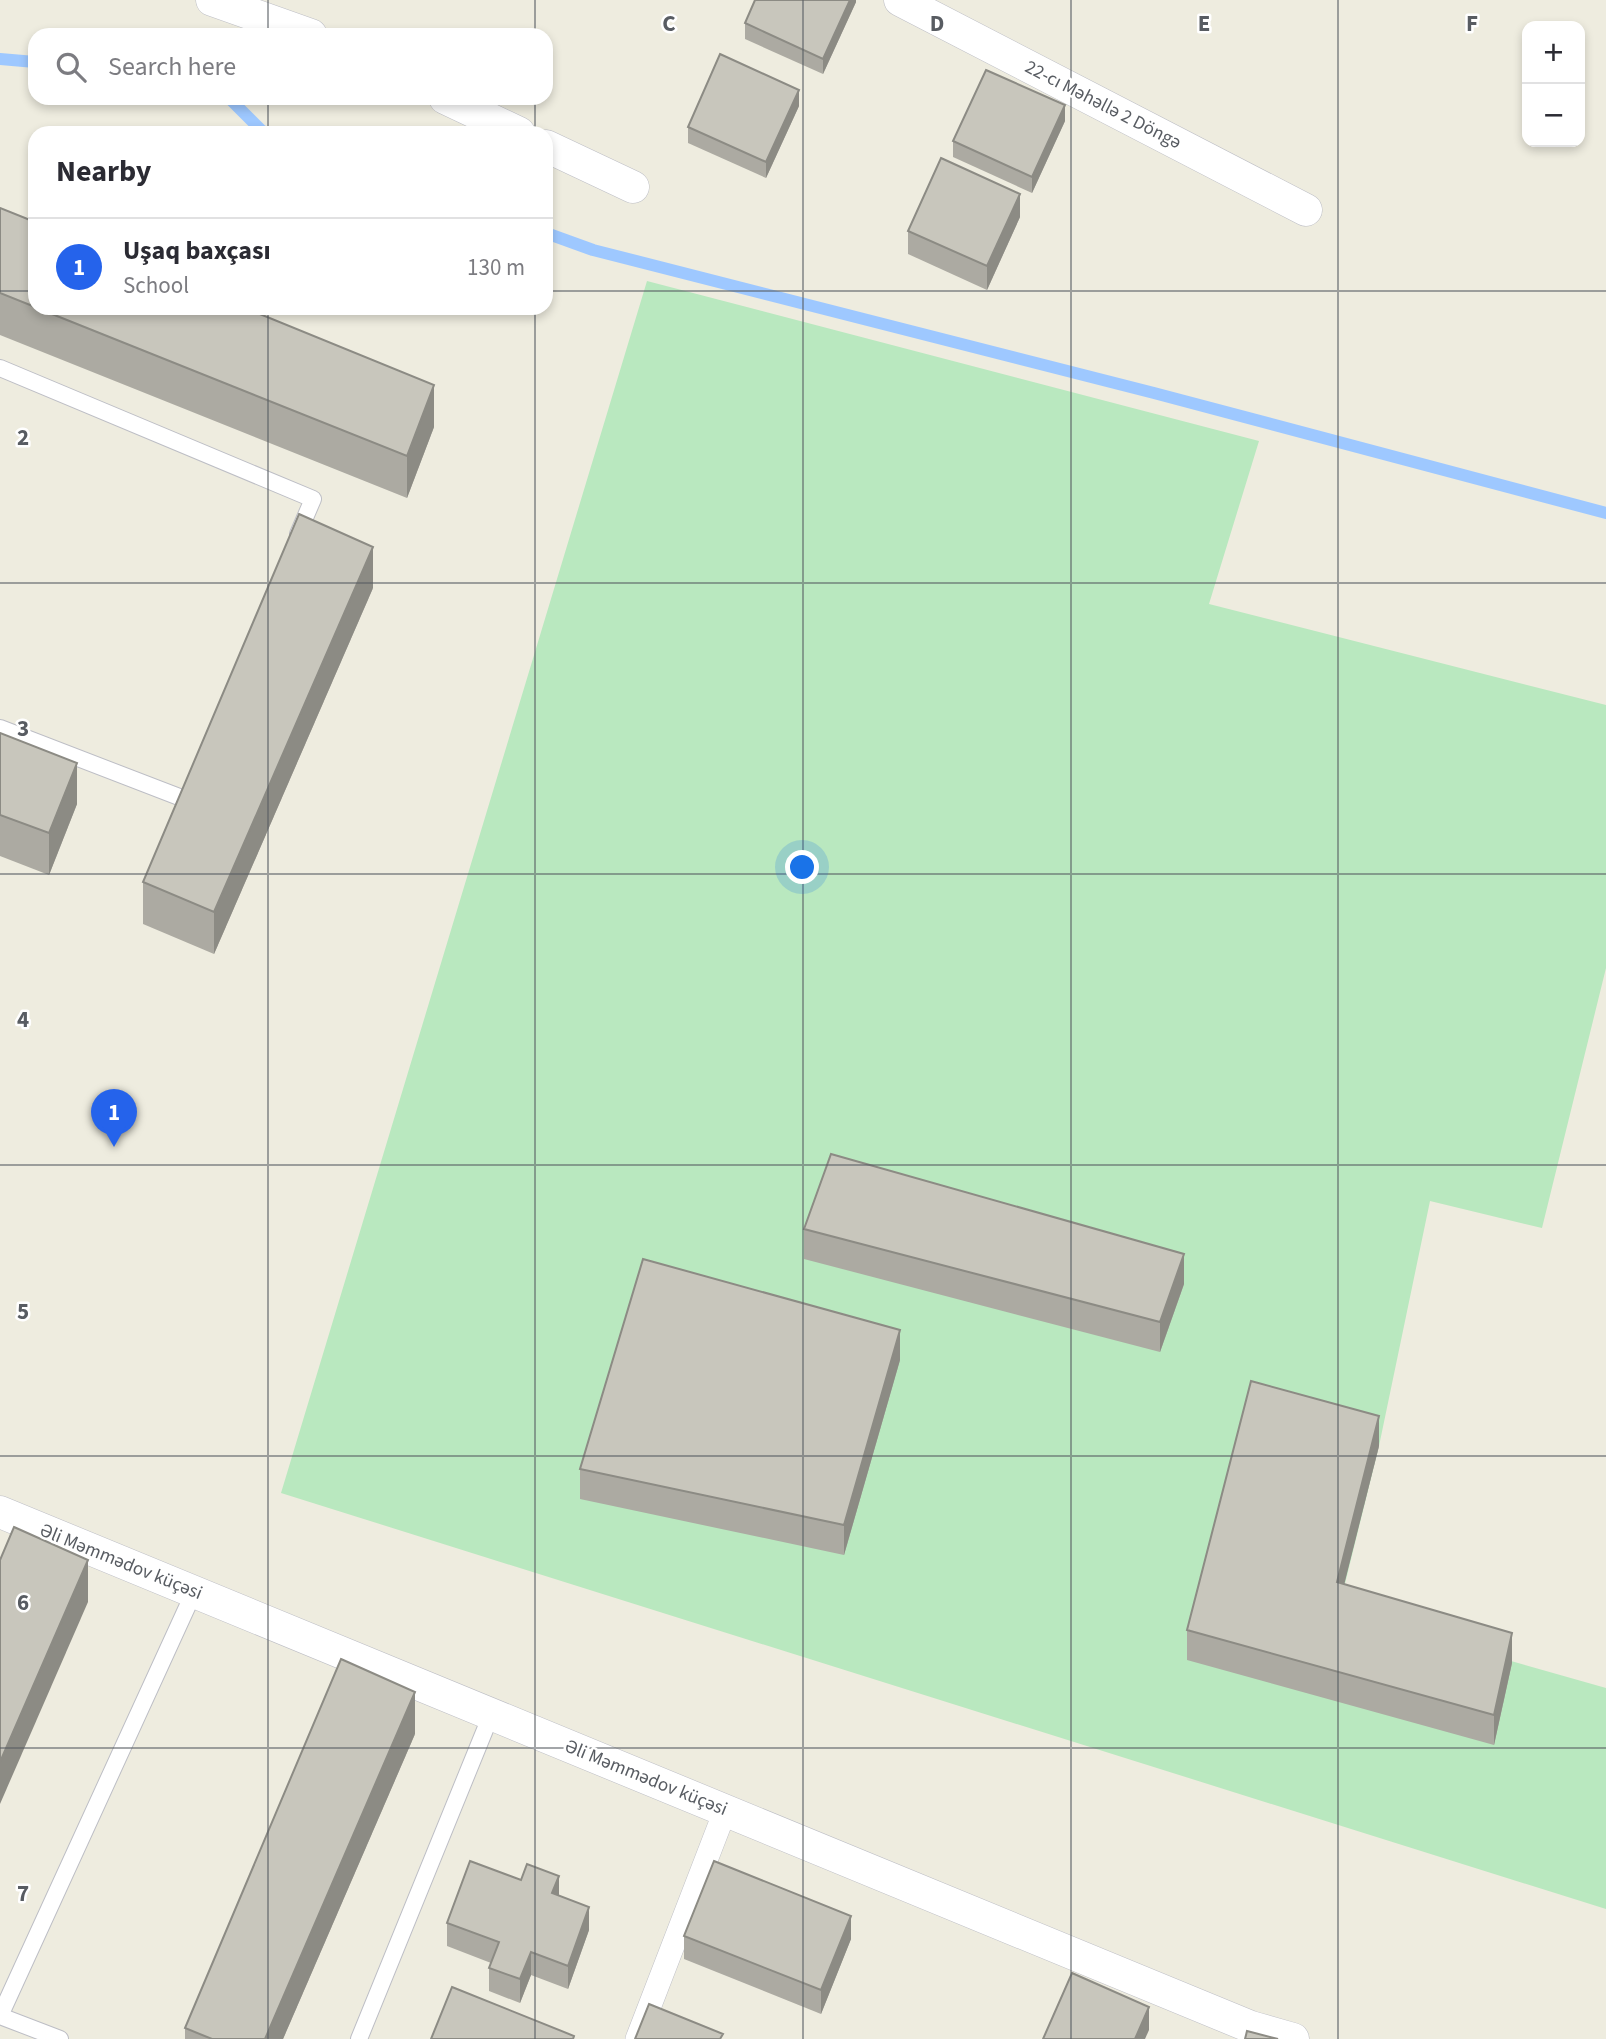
<!DOCTYPE html>
<meta charset="utf-8">
<style>
body{margin:0;font-family:"Source Sans 3",sans-serif;background:#f7f7f7;color:#2b2b33}
.controls{position:absolute;right:21px;top:21px;display:grid;overflow:hidden;border-radius:14px;box-shadow:0 4px 10px #0003}
.controls button{width:63px;height:63px;display:grid;place-items:center;padding:0;border:0;border-bottom:2px solid #e1e1e2;background:#fff;color:#2b2b33;font:35px sans-serif}
.you{position:absolute;left:803px;top:868px;width:24px;height:24px;margin:-18px;border:5px solid #fff;border-radius:50%;background:#1a73e8;box-shadow:0 0 0 10px #1a73e833}
.badge{display:grid;place-items:center;width:46px;height:46px;border-radius:50%;background:#2563eb;color:#fff;font-size:23px;font-weight:700}
.pin{position:absolute;translate:-50% -58px;filter:drop-shadow(0 2px 4px #0008)}
.pin::after{content:'';position:absolute;top:37px;width:24px;height:21px;background:inherit;clip-path:polygon(0 0,100% 0,50% 100%)}
.list{margin:0;padding:0;list-style:none}
h2{display:flex;justify-content:space-between;align-items:center;height:91px;margin:0;padding:0 28px;font-size:30px}
h2 small{font-size:23px;font-weight:400;color:#7c7c81}
.list li{display:grid;grid-template-columns:46px 1fr auto;gap:21px;align-items:center;box-sizing:border-box;height:98px;padding:0 28px;border-top:2px solid #e1e1e2}
.list b{display:block;font-size:26px;white-space:nowrap}
.list p{margin:0;font-size:23px;white-space:nowrap;color:#7c7c81}
.list em{font-size:23px;font-style:normal;color:#7c7c81}
.icon{flex:none;width:38px;height:38px;fill:none;stroke:currentColor;stroke-width:2;stroke-linecap:round;stroke-linejoin:round}
.map{position:relative;flex:none;width:1606px;height:2039px;overflow:hidden}
.search{position:absolute;background:#fff;box-shadow:0 4px 10px #0003;left:28px;top:28px;width:525px;height:77px;display:flex;align-items:center;gap:18px;box-sizing:border-box;padding:0 24px;border-radius:21px;color:#7c7c81;font-size:26px}
.panel{position:absolute;background:#fff;box-shadow:0 4px 10px #0003;left:28px;top:126px;width:525px;height:189px;border-radius:21px}
.map>svg:first-child{display:block}
</style>
<div class="map">
<svg width="1606" height="2039" viewBox="0 0 1606 2039">
<rect width="100%" height="100%" fill="#eeecdf"/>
<polygon fill="#b9e8bf" points="647,281 1259,441 1209,604 1606,705 1606,968 1542,1228 1430,1201 1379,1446 1338,1612 1606,1688 1606,1909 281,1493"/>
<g fill="none" stroke-linecap="round" stroke-linejoin="round">
<g stroke="#9ec8ff" stroke-width="12">
<polyline points="0,59 35,62"/>
<polyline points="229,98 262,131 268,133"/>
<polyline points="546,233 593,250 1154,393 1606,513"/>
</g>
<defs>
<g id="service">
<polyline points="0,368 313,499 298,534"/>
<polyline points="0,728 187,800 191,791"/>
<polyline points="0,2016 194,1592"/>
<polyline points="0,2016 60,2039"/>
<polyline points="359,2039 491,1715"/>
</g>
<polyline id="pedestrian" points="637,2039 725,1811"/>
<g id="minor">
<polyline points="212,0 311,35"/>
<polyline points="900,0 1306,210"/>
<polyline points="445,98 519,133"/>
<polyline points="546,146 633,187"/>
<polyline points="0,1512 1251,2027 1293,2039"/>
</g>
</defs>
<use href="#service" stroke="#bdbec5" stroke-width="18"/>
<use href="#pedestrian" stroke="#bdbec5" stroke-width="24"/>
<use href="#minor" stroke="#bdbec5" stroke-width="33"/>
<use href="#service" stroke="#fff" stroke-width="16"/>
<use href="#pedestrian" stroke="#fff" stroke-width="23"/>
<use href="#minor" stroke="#fff" stroke-width="32"/>
</g>
<g fill="#acaaa2">
<polygon points="856,0 856,2 823,74 745,39 745,23"/>
<polygon points="799,106 766,178 688,143 688,127"/>
<polygon points="1065,121 1032,193 953,157 953,141"/>
<polygon points="0,208 35,222 35,308 245,308 434,427 407,498 0,335"/>
<polygon points="1020,217 987,290 908,254 908,231"/>
<polygon points="373,588 214,954 143,924 143,882"/>
<polygon points="0,733 77,804 49,875 0,856"/>
<polygon points="804,1229 1184,1284 1160,1352 804,1259"/>
<polygon points="900,1360 844,1555 580,1499 580,1469"/>
<polygon points="1379,1446 1344,1584 1512,1663 1494,1745 1187,1660 1187,1630"/>
<polygon points="415,1734 283,2039 185,2039 185,2028"/>
<polygon points="559,1896 589,1930 568,1989 531,1975 520,2003 489,1991 489,1968 491,1963 447,1946 447,1923"/>
<polygon points="684,1936 851,1939 821,2014 684,1959"/>
</g>
<g fill="#8c8b84">
<polygon points="850,0 856,0 856,2 823,74 823,59"/>
<polygon points="799,90 799,106 766,178 766,162"/>
<polygon points="1065,105 1065,121 1032,193 1032,177"/>
<polygon points="1020,194 1020,217 987,290 987,266"/>
<polygon points="434,385 434,427 407,498 407,456"/>
<polygon points="373,547 373,588 214,954 214,912"/>
<polygon points="77,763 77,804 49,875 49,833"/>
<polygon points="1184,1254 1184,1284 1160,1352 1160,1322"/>
<polygon points="900,1330 900,1360 844,1555 844,1525"/>
<polygon points="1379,1416 1379,1446 1337,1613 1337,1582"/>
<polygon points="88,1560 88,1602 0,1804 0,1762"/>
<polygon points="1512,1633 1512,1663 1494,1745 1494,1715"/>
<polygon points="415,1692 415,1734 283,2039 265,2039"/>
<polygon points="559,1876 559,1900 552,1893"/>
<polygon points="589,1907 589,1930 568,1989 568,1966"/>
<polygon points="851,1916 851,1939 821,2014 821,1990"/>
<polygon points="531,1952 531,1975 520,2003 520,1979"/>
<polygon points="1149,2007 1149,2030 1145,2039 1135,2039"/>
</g>
<g fill="#c8c6bc" stroke="#8c8b84" stroke-width="2">
<polygon points="755,0 850,0 823,59 745,23"/>
<polygon points="720,54 799,90 766,162 688,127"/>
<polygon points="986,70 1065,105 1032,177 953,141"/>
<polygon points="941,158 1020,194 987,266 908,231"/>
<polygon points="0,208 35,222 35,307 0,293"/>
<polygon points="37,308 245,308 434,385 407,456"/>
<polygon points="299,514 373,547 214,912 143,882"/>
<polygon points="0,733 77,763 49,833 0,815"/>
<polygon points="831,1154 1184,1254 1160,1322 804,1229"/>
<polygon points="643,1259 900,1330 844,1525 580,1469"/>
<polygon points="1251,1381 1379,1416 1337,1582 1512,1633 1494,1715 1187,1630"/>
<polygon points="14,1527 88,1560 0,1762 0,1560"/>
<polygon points="341,1659 415,1692 265,2039 212,2039 185,2028"/>
<polygon points="470,1861 521,1880 527,1864 559,1876 552,1893 589,1907 568,1966 531,1952 520,1979 489,1968 499,1942 447,1923"/>
<polygon points="714,1861 851,1916 821,1990 684,1936"/>
<polygon points="1072,1973 1149,2007 1135,2039 1043,2039"/>
<polygon points="452,1987 574,2036 573,2039 431,2039"/>
<polygon points="649,2004 723,2034 720,2039 635,2039"/>
<polygon points="1247,2031 1278,2039 1245,2039"/>
</g>
<path fill="none" stroke="#585c62" stroke-width="2" stroke-opacity="0.55" d="M268,0V35M535,0V35M803,0V2039M1071,0V2039M1338,0V2039M268,98V133M535,98V133M0,291H35M546,291H1606M268,308V2039M535,308V2039M0,583H1606M0,874H1606M0,1165H1606M0,1456H1606M0,1748H1606"/>
<g text-anchor="middle" dominant-baseline="central" stroke-width="5" stroke-linejoin="round" paint-order="stroke">
<g font-size="19" fill="#585c62" stroke="#fff">
<text transform="translate(1103 105) rotate(27)">22-cı Məhəllə 2 Döngə</text>
<text transform="translate(121 1562) rotate(22)">Əli Məmmədov küçəsi</text>
<text transform="translate(646 1778) rotate(22)">Əli Məmmədov küçəsi</text>
</g>
</g>
<g font-size="23" text-anchor="middle" font-weight="bold" fill="#585c62" stroke="#fff" stroke-width="5" stroke-linejoin="round" paint-order="stroke">
<text x="669" y="31">C</text>
<text x="937" y="31">D</text>
<text x="1204" y="31">E</text>
<text x="1472" y="31">F</text>
<text x="23" y="445">2</text>
<text x="23" y="736">3</text>
<text x="23" y="1027">4</text>
<text x="23" y="1319">5</text>
<text x="23" y="1610">6</text>
<text x="23" y="1901">7</text>
</g>
</svg>
<div class="controls">
<button>+</button>
<button>−</button>
</div>
<div class="you"></div>
<div class="pin badge" style="left:114px;top:1147px">1</div>
<div class="search"><svg class="icon" aria-label="search" viewBox="0 0 24 24"><circle cx="10" cy="10" r="6"/><path d="M15 15l6 6"/></svg>Search here</div>
<section class="panel">
<h2>Nearby<small></small></h2>
<ul class="list">
<li><span class="badge">1</span><div><b>Uşaq baxçası</b><p>School</p></div><em>130 m</em></li>
</ul>
</section>
</div>
